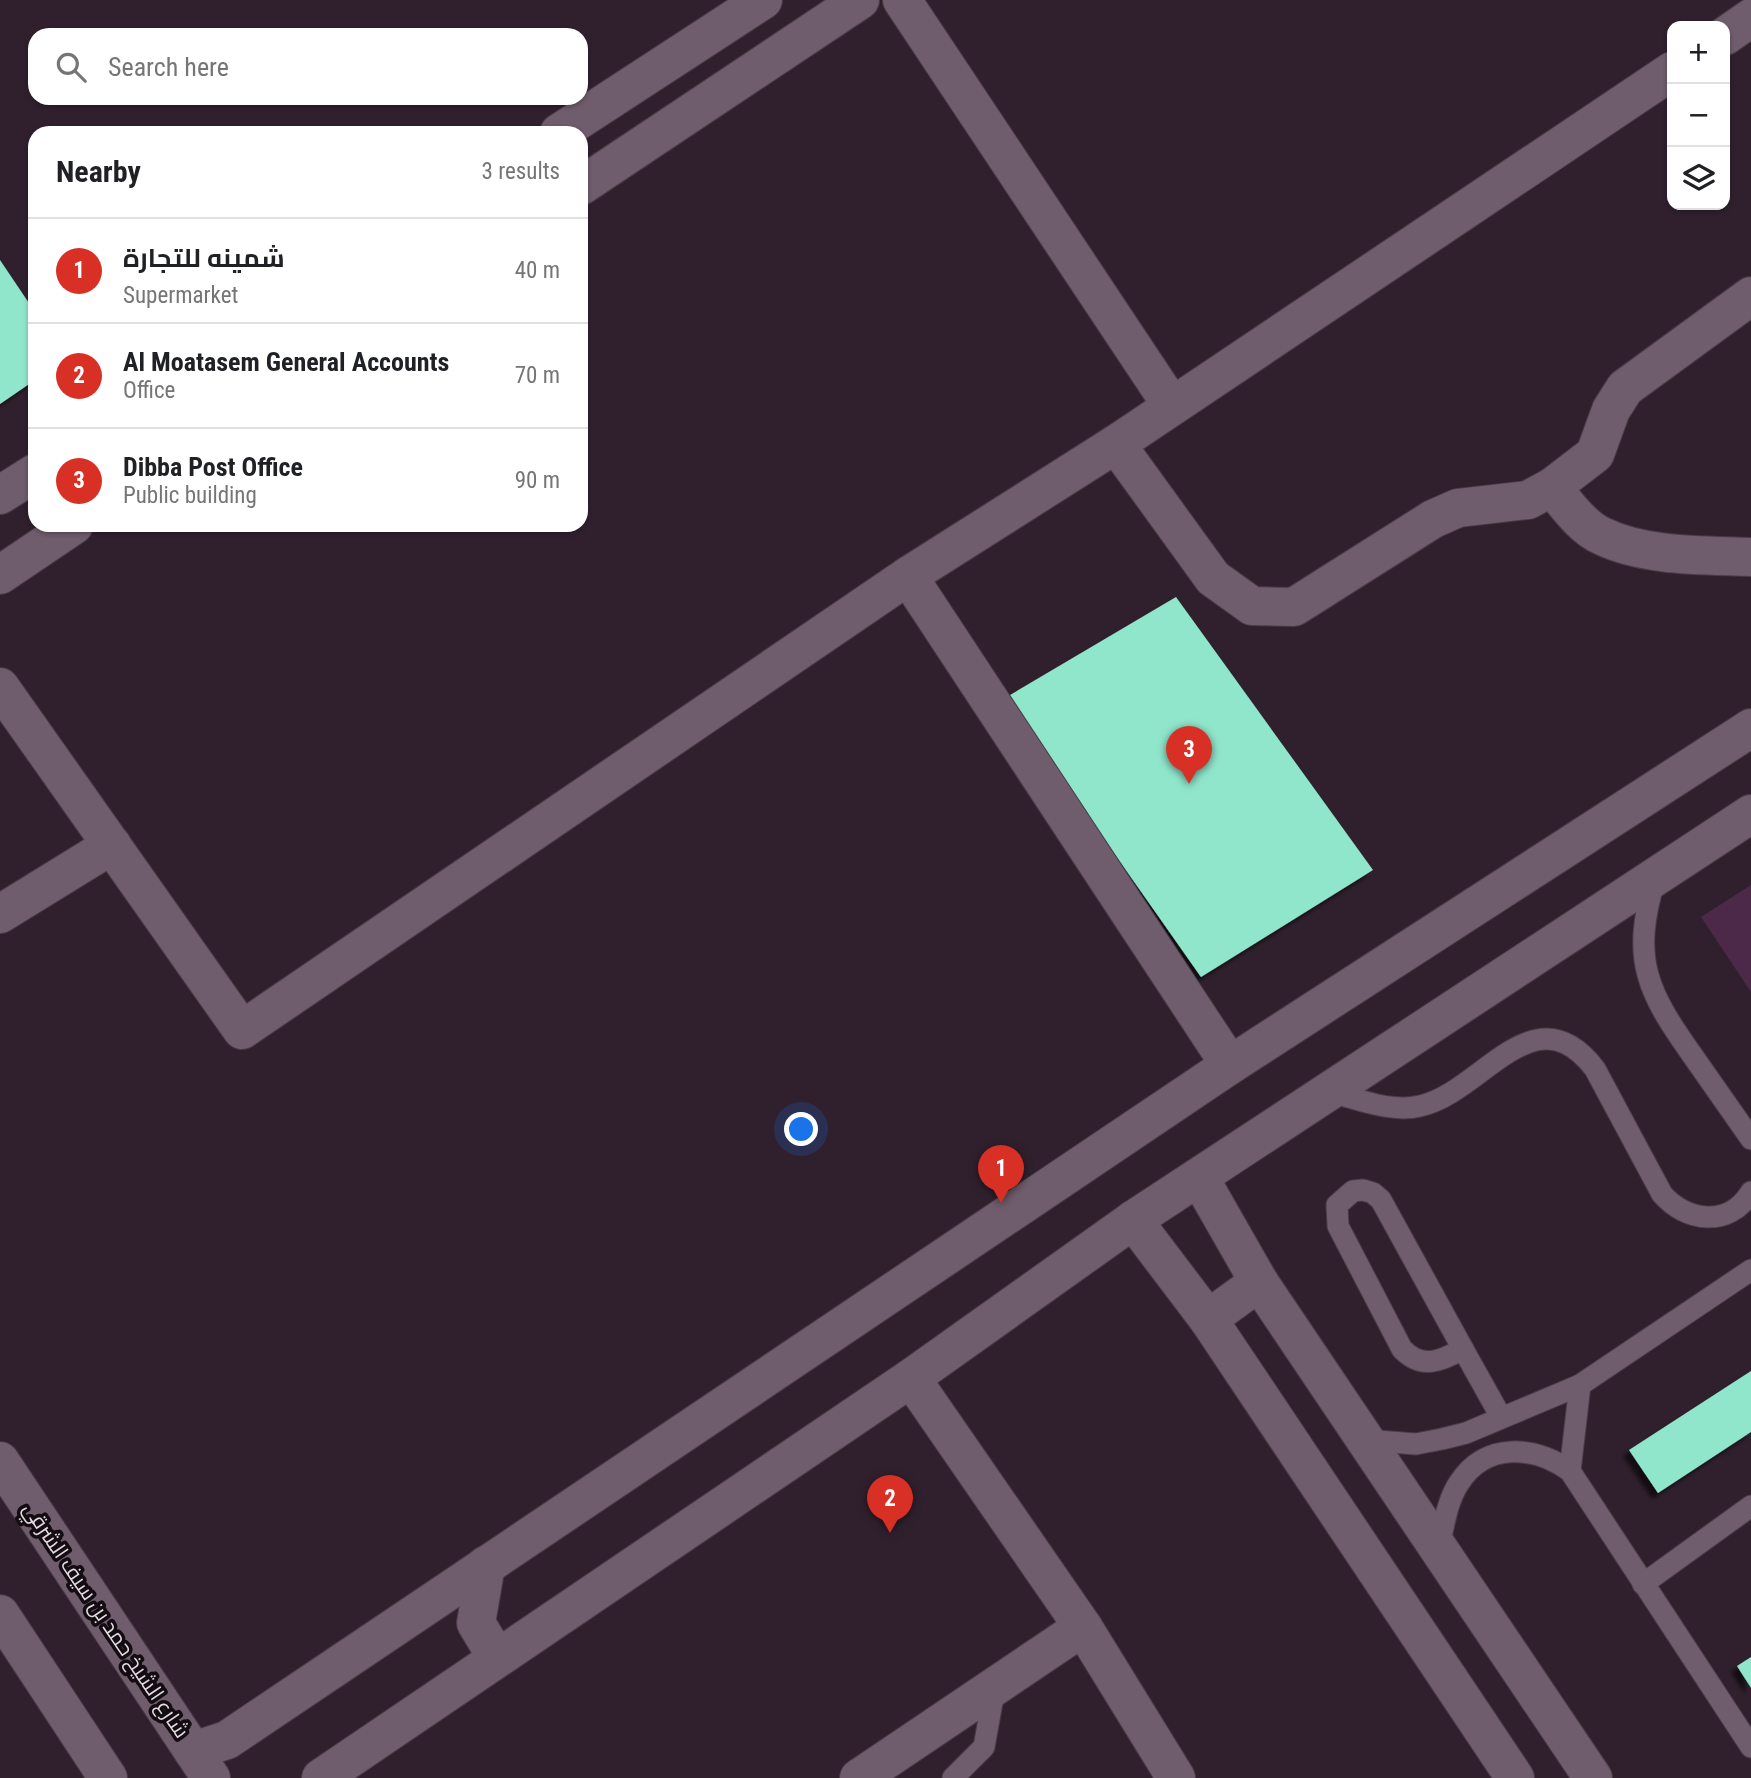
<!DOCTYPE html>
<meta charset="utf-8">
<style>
body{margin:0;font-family:"Roboto Condensed",Cairo,sans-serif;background:#f6f6f6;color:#202124}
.controls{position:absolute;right:21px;top:21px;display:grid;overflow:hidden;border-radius:14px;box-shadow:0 2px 5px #0004}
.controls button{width:63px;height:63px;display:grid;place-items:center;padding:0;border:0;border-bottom:2px solid #e0e0e0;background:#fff;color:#202124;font:35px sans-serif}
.you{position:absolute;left:802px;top:1130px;width:24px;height:24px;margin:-18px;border:5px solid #fff;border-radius:50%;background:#1a73e8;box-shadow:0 0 0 10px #1a73e833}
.badge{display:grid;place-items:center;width:46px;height:46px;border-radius:50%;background:#d93025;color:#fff;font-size:23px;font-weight:700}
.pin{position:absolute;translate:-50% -58px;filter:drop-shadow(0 2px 4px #0008)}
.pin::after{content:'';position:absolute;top:37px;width:24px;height:21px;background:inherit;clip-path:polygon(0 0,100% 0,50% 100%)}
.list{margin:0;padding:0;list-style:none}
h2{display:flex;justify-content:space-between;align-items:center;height:91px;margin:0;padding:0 28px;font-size:30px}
h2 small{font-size:23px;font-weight:400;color:#757577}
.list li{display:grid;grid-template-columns:46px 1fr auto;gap:21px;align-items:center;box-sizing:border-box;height:105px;padding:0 28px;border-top:2px solid #e0e0e0}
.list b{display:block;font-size:26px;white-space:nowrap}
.list p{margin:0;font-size:23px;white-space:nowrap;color:#757577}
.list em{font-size:23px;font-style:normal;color:#757577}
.icon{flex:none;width:38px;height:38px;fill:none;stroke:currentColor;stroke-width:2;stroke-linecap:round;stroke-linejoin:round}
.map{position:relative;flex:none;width:1751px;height:1778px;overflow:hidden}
.search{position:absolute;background:#fff;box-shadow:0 2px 5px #0004;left:28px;top:28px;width:560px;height:77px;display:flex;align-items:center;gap:18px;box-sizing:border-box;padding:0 24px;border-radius:21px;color:#757577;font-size:26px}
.panel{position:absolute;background:#fff;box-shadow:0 2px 5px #0004;left:28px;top:126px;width:560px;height:406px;border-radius:21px}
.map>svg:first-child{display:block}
</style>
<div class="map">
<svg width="1751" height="1778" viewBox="0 0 1751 1778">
<defs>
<filter id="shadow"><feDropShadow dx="-6" dy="6" stdDeviation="2" flood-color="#0009"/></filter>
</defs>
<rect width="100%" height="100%" fill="#30202e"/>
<polygon fill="#4d2949" points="1751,885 1751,992 1701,917"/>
<g fill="#90e6cb" filter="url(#shadow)">
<polygon points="0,260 35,312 35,380 0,404"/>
<polygon points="1176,597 1373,870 1201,977 1005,698"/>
<polygon points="1751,1371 1751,1432 1658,1493 1629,1450"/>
<polygon points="1751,1657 1751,1688 1737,1666"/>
</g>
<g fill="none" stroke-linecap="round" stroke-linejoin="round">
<defs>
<g id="lane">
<path d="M1655,879C1630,961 1648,993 1695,1059C1714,1086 1732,1112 1751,1139"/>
<path d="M1330,1092C1358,1099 1391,1113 1420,1106C1482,1093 1534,989 1595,1069L1662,1194C1686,1222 1729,1228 1751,1192"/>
<path d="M1363,1190L1373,1193L1381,1200L1463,1349C1441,1361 1422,1370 1402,1349L1338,1226L1337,1205L1353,1191Z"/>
<polyline points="1463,1349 1501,1417"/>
<polyline points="1365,1440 1416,1444 1442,1439 1466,1433 1580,1385 1751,1270"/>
<polyline points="1570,1471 1580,1385"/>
<path d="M1439,1546C1444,1525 1447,1501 1459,1483C1486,1441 1535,1446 1570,1471L1751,1747"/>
<polyline points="1643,1584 1751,1506"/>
<polyline points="953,1778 984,1747 995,1686"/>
</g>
<g id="street">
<polyline points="902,0 1172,406"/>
<polyline points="1725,36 1751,18"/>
<polyline points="559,133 763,0"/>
<polyline points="581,186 860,0"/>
<polyline points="1116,444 1213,578 1252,606 1294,607 1433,519 1458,508 1528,500 1552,487 1595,454 1611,410 1625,388 1751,296"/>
<path d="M1552,487C1566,504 1582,527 1602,536C1645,557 1704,555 1751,557"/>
<polyline points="0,495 35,473"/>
<polyline points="0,575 74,525"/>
<polyline points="908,576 1230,1065"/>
<polyline points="0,687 242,1030 908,576 1116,444 1672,71"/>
<polyline points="0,914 112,845"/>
<polyline points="911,1378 1083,1627 1176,1778"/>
<polyline points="859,1778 1083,1627"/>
</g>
<g id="secondary">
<polyline points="1199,1177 1259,1282 1593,1778"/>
<polyline points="1133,1220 1208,1319 1515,1778"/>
<polyline points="1208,1319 1259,1282"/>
<polyline points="0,1461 211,1778"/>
<polyline points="486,1565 476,1623 497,1658"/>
<polyline points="0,1614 108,1778"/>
<polyline points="193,1751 227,1740 1230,1065 1751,728"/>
<polyline points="321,1778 911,1378 1133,1220 1751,814"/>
</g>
</defs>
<use href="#lane" stroke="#493b47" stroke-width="23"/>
<use href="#street" stroke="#493b47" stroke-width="40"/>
<use href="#secondary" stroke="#493b47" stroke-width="40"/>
<use href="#lane" stroke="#6f5c6c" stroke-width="21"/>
<use href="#street" stroke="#6f5c6c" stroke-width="38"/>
<use href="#secondary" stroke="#6f5c6c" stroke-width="38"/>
</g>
<g text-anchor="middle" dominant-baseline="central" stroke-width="7" stroke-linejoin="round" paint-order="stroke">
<g font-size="21" fill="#e6dbe4" stroke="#130c12">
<text transform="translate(106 1620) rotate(56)">شارع الشيخ حمد بن سيف الشرقي</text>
</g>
</g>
</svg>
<div class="controls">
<button>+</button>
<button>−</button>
<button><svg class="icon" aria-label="layers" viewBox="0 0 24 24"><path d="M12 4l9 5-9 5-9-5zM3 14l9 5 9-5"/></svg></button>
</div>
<div class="you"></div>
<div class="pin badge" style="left:1001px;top:1203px">1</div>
<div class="pin badge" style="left:890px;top:1533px">2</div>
<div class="pin badge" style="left:1189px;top:784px">3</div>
<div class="search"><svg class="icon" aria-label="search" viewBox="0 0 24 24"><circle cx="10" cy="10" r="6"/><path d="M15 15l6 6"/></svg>Search here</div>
<section class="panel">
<h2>Nearby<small>3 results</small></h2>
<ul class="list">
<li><span class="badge">1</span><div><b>شمينه للتجارة</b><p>Supermarket</p></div><em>40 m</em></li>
<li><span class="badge">2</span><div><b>Al Moatasem General Accounts</b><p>Office</p></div><em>70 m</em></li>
<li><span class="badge">3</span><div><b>Dibba Post Office</b><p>Public building</p></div><em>90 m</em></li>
</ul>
</section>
</div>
